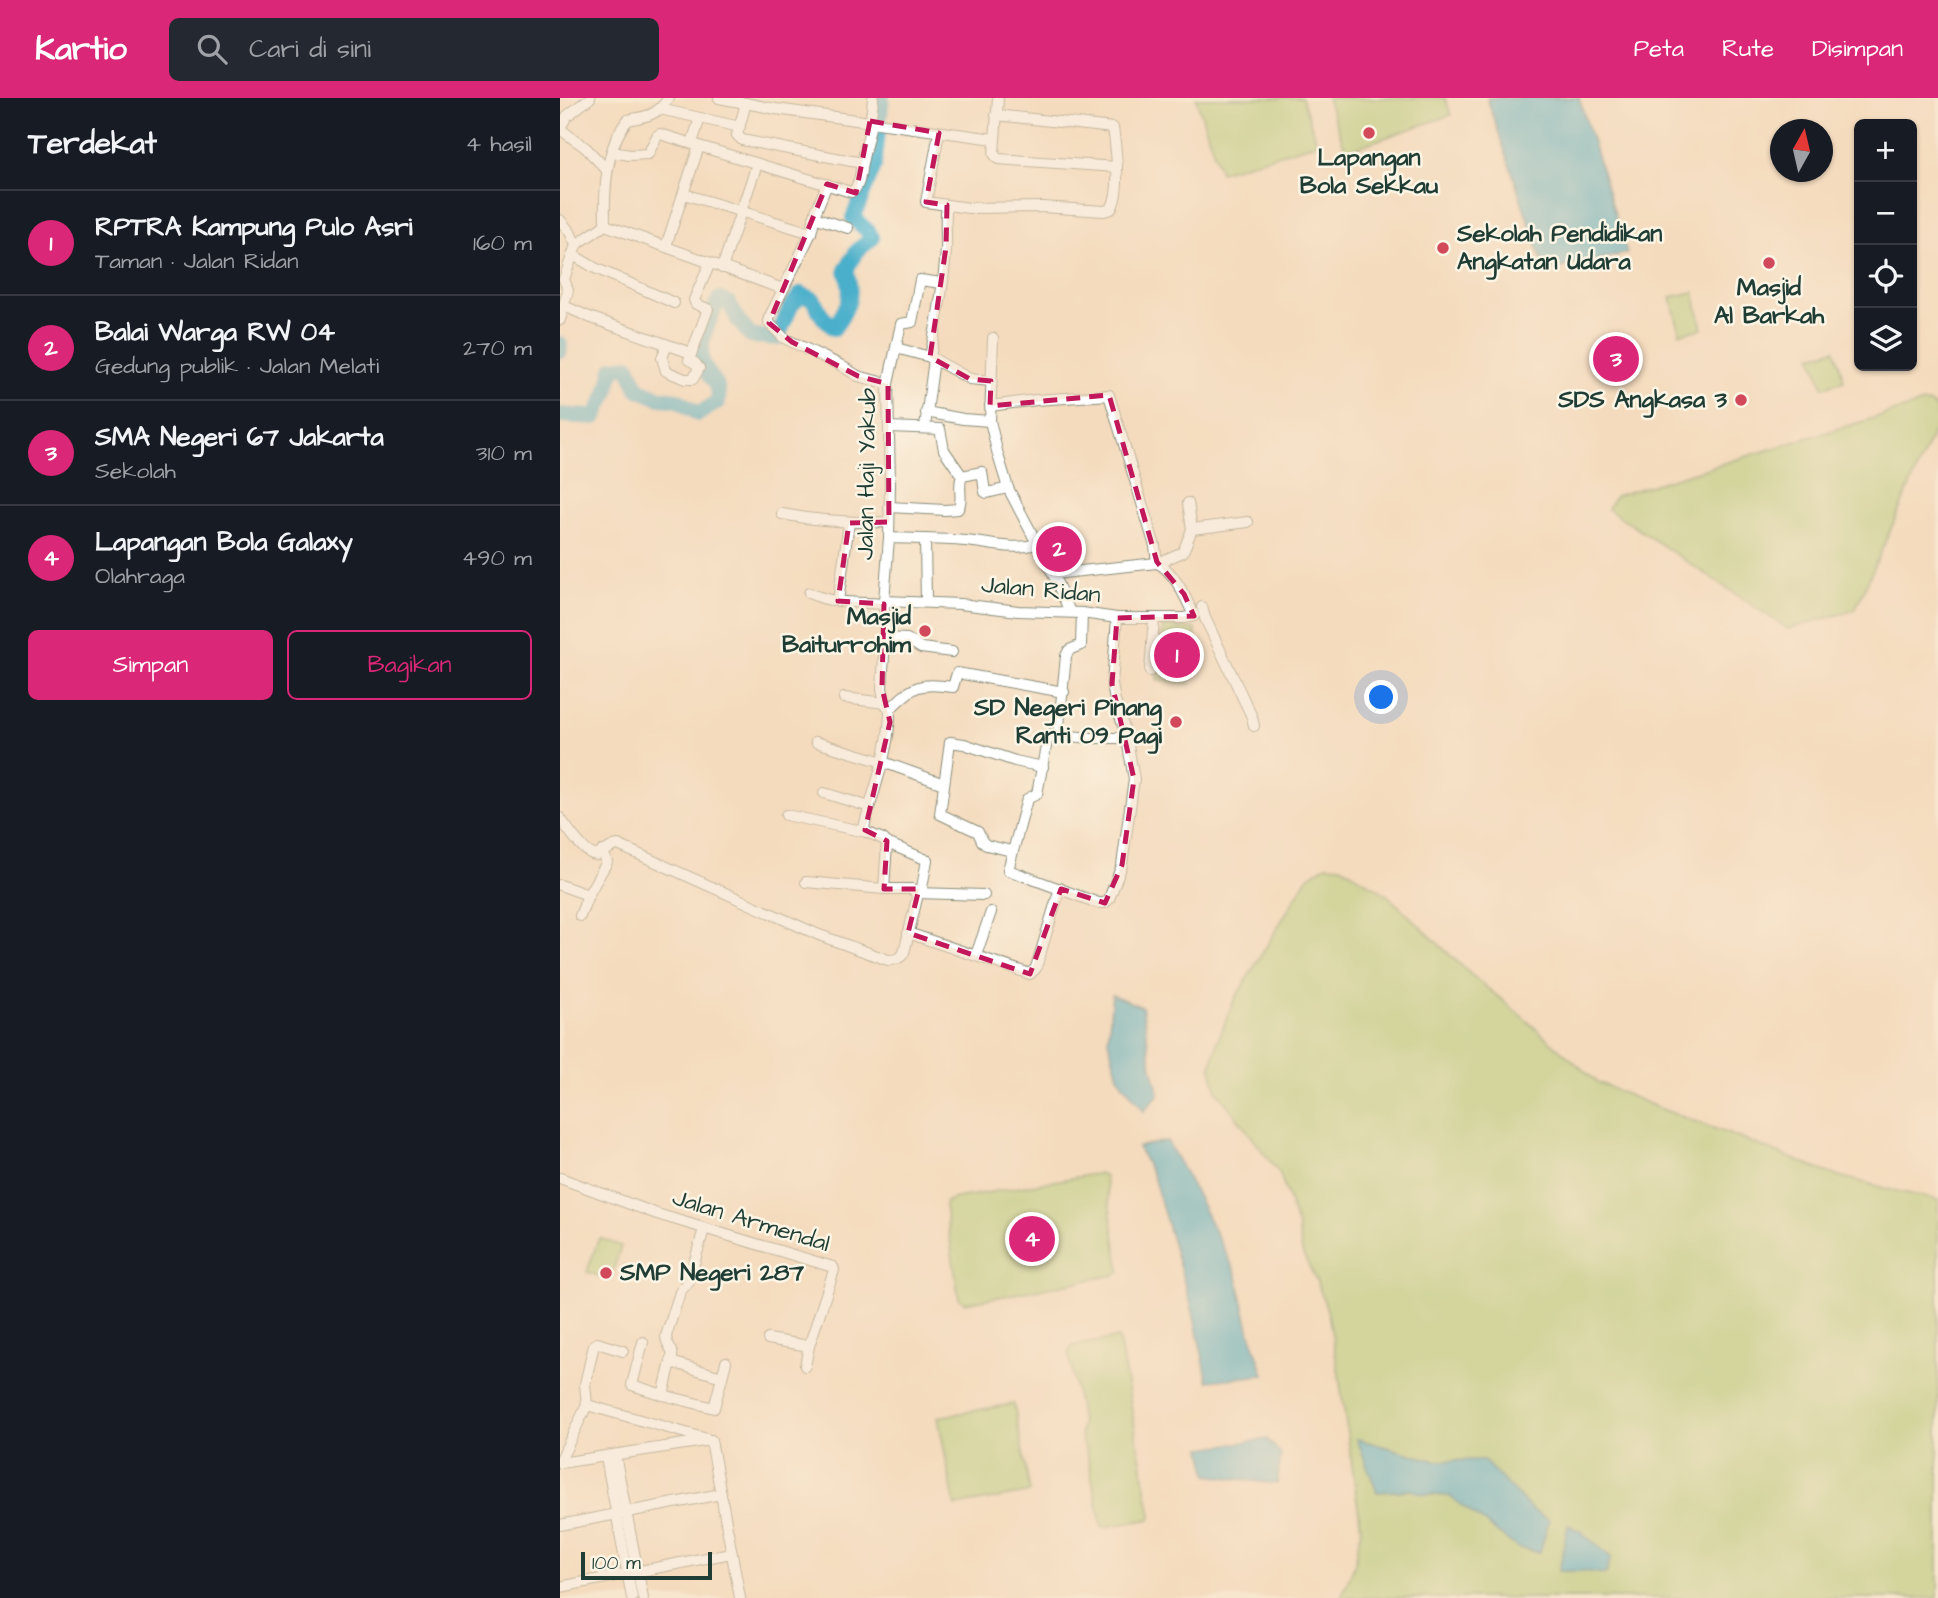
<!DOCTYPE html>
<html lang="id">
<meta charset="utf-8">
<style>
body{margin:0;font-family:"Architects Daughter",sans-serif;background:#242831;color:#f1f3f6}
.controls{position:absolute;right:21px;top:21px;display:grid;overflow:hidden;border-radius:10px;box-shadow:0 2px 5px #0004}
.controls button{width:63px;height:63px;display:grid;place-items:center;padding:0;border:0;border-bottom:2px solid #363941;background:#171b24;color:#f1f3f6;font:35px sans-serif}
.compass{position:absolute;left:1210px;top:21px;width:63px;height:63px;border-radius:50%;background:#171b24;box-shadow:0 2px 5px #0004;rotate:8deg}
.scale{position:absolute;left:21px;bottom:18px;width:131px;box-sizing:border-box;padding-left:7px;border:4px solid #1f3d34;border-top:0;font-size:19px;line-height:24px;white-space:nowrap;color:#1f3d34;-webkit-text-stroke:5px #fcf5e5;paint-order:stroke}
.you{position:absolute;left:822px;top:600px;width:24px;height:24px;margin:-18px;border:5px solid #fff;border-radius:50%;background:#1a73e8;box-shadow:0 0 0 10px #1a73e833}
.badge{display:grid;place-items:center;width:46px;height:46px;border-radius:50%;background:#db2777;color:#fff;font-size:23px;font-weight:700}
.pin{position:absolute;translate:-50% -50%;border:4px solid #fff;box-shadow:0 2px 7px #0006}
.list{margin:0;padding:0;list-style:none}
h2{display:flex;justify-content:space-between;align-items:center;height:91px;margin:0;padding:0 28px;font-size:30px}
h2 small{font-size:23px;font-weight:400;color:#9ea1a6}
.list li{display:grid;grid-template-columns:46px 1fr auto;gap:21px;align-items:center;box-sizing:border-box;height:105px;padding:0 28px;border-top:2px solid #363941}
.list b{display:block;font-size:26px;white-space:nowrap}
.list p{margin:0;font-size:23px;white-space:nowrap;color:#9ea1a6}
.list em{font-size:23px;font-style:normal;color:#9ea1a6}
.actions{display:flex;gap:14px;padding:21px 28px}
.actions a{flex:1;padding:16px 0;border:2px solid #db2777;border-radius:10px;text-align:center;font-size:24px;color:#db2777}
.actions .main{background:#db2777;color:#fff}
.icon{flex:none;width:38px;height:38px;fill:none;stroke:currentColor;stroke-width:2;stroke-linecap:round;stroke-linejoin:round}
.map{position:relative;flex:none;width:1378px;height:1500px;overflow:hidden}
header{display:flex;align-items:center;gap:42px;box-sizing:border-box;height:98px;padding:0 35px;background:#db2777;color:#fff}
header strong{font-size:33px}
nav{display:flex;gap:38px;margin-inline-start:auto;font-size:24px}
.search{width:490px;height:63px;background:#242831;display:flex;align-items:center;gap:18px;box-sizing:border-box;padding:0 24px;border-radius:10px;color:#9ea1a6;font-size:26px}
main{display:flex}
aside{flex:1;background:#171b24}
.map>svg:first-child{display:block}
</style>
<header>
<strong>Kartio</strong>
<div class="search"><svg class="icon" aria-label="search" viewBox="0 0 24 24"><circle cx="10" cy="10" r="6"/><path d="M15 15l6 6"/></svg>Cari di sini</div>
<nav><a>Peta</a><a>Rute</a><a>Disimpan</a></nav>
</header>
<main>
<aside>
<h2>Terdekat<small>4 hasil</small></h2>
<ul class="list">
<li><span class="badge">1</span><div><b>RPTRA Kampung Pulo Asri</b><p>Taman · Jalan Ridan</p></div><em>160 m</em></li>
<li><span class="badge">2</span><div><b>Balai Warga RW 04</b><p>Gedung publik · Jalan Melati</p></div><em>270 m</em></li>
<li><span class="badge">3</span><div><b>SMA Negeri 67 Jakarta</b><p>Sekolah</p></div><em>310 m</em></li>
<li><span class="badge">4</span><div><b>Lapangan Bola Galaxy</b><p>Olahraga</p></div><em>490 m</em></li>
</ul>
<div class="actions"><a class="main">Simpan</a><a>Bagikan</a></div>
</aside>
<div class="map">
<svg width="1378" height="1500" viewBox="0 0 1378 1500">
<rect width="100%" height="100%" fill="#fcf5e5"/>
<filter id="ink" filterUnits="userSpaceOnUse"><feTurbulence type="fractalNoise" baseFrequency=".0143" numOctaves="2"/><feDisplacementMap in="SourceGraphic" scale="14" xChannelSelector="R" yChannelSelector="G"/><feConvolveMatrix kernelMatrix="1 2 1 2 8 2 1 2 1" color-interpolation-filters="sRGB"/></filter>
<filter id="wash" filterUnits="userSpaceOnUse"><feTurbulence type="fractalNoise" baseFrequency=".00686" numOctaves="4" result="noise"/><feDisplacementMap in="SourceGraphic" scale="28" xChannelSelector="R" yChannelSelector="G"/><feGaussianBlur stdDeviation="1.57" result="paint"/><feColorMatrix in="noise" values="0 0 0 0 0 0 0 0 0 0 0 0 0 0 0 0 0 1.4 0 .05"/><feComposite in="paint" operator="in"/></filter>
<g filter="url(#wash)">
<rect width="100%" height="100%" fill="#f4dbbe"/>
<g fill="#abce77" stroke="#658656" stroke-width="2">
<polygon points="636,0 742,0 757,45 660,74"/>
<polygon points="767,0 885,0 891,17 786,53"/>
<polygon points="1134,194 1142,231 1120,235 1111,199"/>
<polygon points="1275,251 1284,283 1263,289 1252,258"/>
<polygon points="1364,305 1371,306 1377,311 1378,324 1295,512 1228,531 1048,411 1055,398"/>
<polygon points="603,528 636,531 630,586 597,582"/>
<polygon points="766,767 781,768 826,796 910,876 952,910 1037,984 1096,1009 1185,1042 1271,1076 1332,1092 1378,1102 1378,1500 781,1500 795,1465 801,1430 778,1270 768,1215 757,1184 742,1154 738,1129 720,1076 657,993 651,970 658,942 674,903 747,780"/>
<polygon points="540,1075 545,1079 560,1174 554,1177 405,1205 399,1201 385,1108 386,1104 392,1101"/>
<polygon points="39,1140 61,1148 50,1182 27,1174"/>
<path d="M557,1240L559,1242L591,1418L590,1421L544,1429H542L526,1351C521,1346 519,1333 522,1327L509,1256L510,1250L513,1248Z"/>
<polygon points="454,1306 470,1394 395,1408 378,1319"/>
</g>
<g fill="#4aafca" stroke="#34767f" stroke-width="2">
<polygon points="927,0 1019,0 1067,155 992,172 984,169"/>
<polygon points="552,897 582,909 592,970 599,996 584,1013 559,981 548,942"/>
<polygon points="607,1043 629,1082 676,1175 690,1235 704,1277 648,1283 633,1214 593,1078 578,1049"/>
<polygon points="707,1341 721,1356 717,1386 648,1377 642,1350"/>
<polygon points="797,1341 876,1363 923,1362 972,1412 989,1422 980,1454 958,1450 889,1398 862,1396 853,1392 817,1394"/>
<polygon points="1008,1427 1020,1433 1051,1459 1046,1476 1024,1473 999,1473"/>
</g>
<g fill="none" stroke-linecap="round" stroke-linejoin="round">
<g stroke="#4aafca" stroke-width="16">
<polyline points="0,246 0,253"/>
<path d="M0,317L35,319L47,295L53,270L68,268L78,291L100,300L118,302L138,316L158,304C160,278 149,284 143,265C137,247 151,217 159,201L169,205L179,224L191,238L217,240L231,208L241,196L254,202L262,218L274,230C289,207 294,199 286,172L297,153L312,140L308,133L293,120L314,68L322,0"/>
</g>
</g>
</g>
<g filter="url(#ink)">
<g fill="none" stroke-linecap="round" stroke-linejoin="round">
<defs>
<g id="street">
<polyline points="159,0 216,11 434,41"/>
<polyline points="438,0 434,56 438,61 557,69"/>
<polyline points="186,5 177,37 182,42 302,65 310,30 313,0"/>
<polyline points="100,11 180,29"/>
<polyline points="0,30 7,18 30,0"/>
<polyline points="0,31 26,50 47,72"/>
<path d="M379,35L366,104L409,110L482,109L544,113L551,111C562,93 556,50 553,30L436,17"/>
<polyline points="132,45 140,20"/>
<polyline points="52,54 70,57 88,56 97,38 100,36 139,48"/>
<polyline points="124,96 251,135 209,220 209,225 224,240 232,244 280,267 298,278 328,286"/>
<polyline points="254,119 288,130"/>
<polyline points="0,122 10,134 16,147"/>
<polyline points="45,127 223,191"/>
<path d="M45,127C44,95 45,48 68,22C90,17 94,19 109,0"/>
<polyline points="251,135 256,113 267,86"/>
<path d="M106,148L139,48L291,94C301,89 300,74 302,65"/>
<polyline points="13,157 35,170 114,205"/>
<polyline points="162,170 197,66"/>
<polyline points="4,208 29,219 131,255"/>
<polyline points="0,222 8,192 4,181 16,147 45,127"/>
<polyline points="433,240 430,323 438,357 448,390 493,476 510,514"/>
<polyline points="107,247 102,260 106,273 125,281 133,281 139,270 135,265 129,262 148,211 136,206 134,202 150,165"/>
<polyline points="336,250 370,259 410,281 431,283"/>
<path d="M370,259C377,224 384,187 386,151C387,136 384,122 387,107"/>
<polyline points="430,308 476,302 549,297 595,448 597,465"/>
<polyline points="366,314 403,321 430,323"/>
<polyline points="329,329 380,331 384,352 402,378"/>
<polyline points="365,329 374,261"/>
<polyline points="402,378 422,374 425,394 427,395 448,390"/>
<path d="M329,409L385,412L398,411C404,402 397,388 402,378"/>
<path d="M222,416C257,423 292,425 329,424"/>
<polyline points="632,431 688,424"/>
<path d="M329,440C355,441 380,441 406,443C430,445 453,453 477,446"/>
<polyline points="365,442 366,504"/>
<polyline points="493,476 597,465 623,454 632,431 628,405"/>
<path d="M249,495C272,506 299,504 324,506"/>
<polyline points="278,503 289,425"/>
<path d="M324,503L400,506L458,513L522,515L557,520H624L634,518C627,502 614,472 597,465"/>
<polyline points="642,509 645,520 692,619 694,628"/>
<polyline points="522,515 521,547 509,552 506,558 498,637 491,636 488,638 477,696 467,701 448,772 538,805 545,805 549,801 562,767 574,681 566,636 555,603 552,586 557,520"/>
<polyline points="325,540 347,541 361,550 392,554"/>
<polyline points="590,573 594,520"/>
<polyline points="284,600 325,605"/>
<path d="M330,611C355,586 359,585 393,589L397,575L504,594"/>
<polyline points="498,637 532,640 567,640"/>
<polyline points="256,644 323,664 384,686"/>
<polyline points="264,695 310,709"/>
<polyline points="226,717 306,734"/>
<path d="M0,720C6,728 26,759 37,757C45,755 49,748 58,747L259,837L328,862C335,862 340,861 344,855L357,800L356,795L353,791H324L327,745L323,741L306,734L304,729C314,690 330,652 330,611L325,605L322,590L325,540L324,503L329,440L330,388L328,286L341,226L352,224L360,182L382,185"/>
<polyline points="327,745 367,762 361,795"/>
<polyline points="452,753 426,747 422,743 418,734 380,716 390,644 404,646 455,663 483,669"/>
<polyline points="246,784 324,791"/>
<polyline points="0,787 28,797"/>
<polyline points="357,795 424,797"/>
<polyline points="20,818 28,797 47,764 42,753"/>
<polyline points="348,835 470,876 476,870 500,790"/>
<polyline points="416,857 431,814"/>
<polyline points="0,1080 97,1116 273,1169 274,1172 249,1248 245,1268"/>
<polyline points="208,1241 249,1248"/>
<polyline points="83,1244 72,1287 103,1297 154,1310 166,1264"/>
<path d="M111,1264C116,1249 106,1250 106,1238L120,1194L129,1183L144,1131"/>
<polyline points="103,1297 111,1264 162,1279"/>
<polyline points="27,1307 147,1341"/>
<polyline points="27,1307 25,1286 34,1247 37,1245 63,1253"/>
<polyline points="151,1342 180,1500"/>
<polyline points="55,1357 83,1500"/>
<polyline points="46,1359 72,1500"/>
<polyline points="0,1363 27,1307"/>
<polyline points="0,1365 151,1342"/>
<polyline points="0,1427 161,1396"/>
<polyline points="0,1489 171,1455"/>
</g>
</defs>
<use href="#street" stroke="#8a8c79" stroke-width="12"/>
<use href="#street" stroke="#fff" stroke-width="10"/>
</g>
</g>
<path d="M0 0H1378V1500H0ZM310,23L379,35L366,104L387,107L386,149L370,259L410,281L431,283L430,308L549,297L597,464L624,496L634,518L557,520L552,586L574,681L562,767L545,805L501,791L470,876L348,835L359,791H324L327,743L305,732L330,624L322,590L324,506L278,503L289,425L329,424L328,286L298,278L232,244L209,225L267,86L296,95Z" fill="#f4dbbe" fill-opacity=".55" fill-rule="evenodd"/>
<path fill="none" stroke="#c2185b" stroke-width="5" stroke-dasharray="14 9" stroke-linejoin="round" d="M310,23L379,35L366,104L387,107L386,149L370,259L410,281L431,283L430,308L549,297L597,464L624,496L634,518L557,520L552,586L574,681L562,767L545,805L501,791L470,876L348,835L359,791H324L327,743L305,732L330,624L322,590L324,506L278,503L289,425L329,424L328,286L298,278L232,244L209,225L267,86L296,95Z"/>
<g fill="#d1495b" stroke="#fcf5e5" stroke-width="2.5">
<circle cx="809" cy="35" r="7"/>
<circle cx="883" cy="150" r="7"/>
<circle cx="1209" cy="165" r="7"/>
<circle cx="1181" cy="302" r="7"/>
<circle cx="365" cy="533" r="7"/>
<circle cx="616" cy="624" r="7"/>
<circle cx="46" cy="1175" r="7"/>
</g>
<g text-anchor="middle" dominant-baseline="central" stroke-width="5" stroke-linejoin="round" paint-order="stroke">
<g font-size="24" font-weight="bold" fill="#1f3d34" stroke="#fcf5e5" text-anchor="end">
<text x="809" y="60" text-anchor="middle">Lapangan<tspan x="809" dy="28">Bola Sekkau</tspan></text>
<text x="897" y="136" text-anchor="start">Sekolah Pendidikan<tspan x="897" dy="28">Angkatan Udara</tspan></text>
<text x="1209" y="190" text-anchor="middle">Masjid<tspan x="1209" dy="28">Al Barkah</tspan></text>
<text x="1167" y="302">SDS Angkasa 3</text>
<text x="351" y="519">Masjid<tspan x="351" dy="28">Baiturrohim</tspan></text>
<text x="602" y="610">SD Negeri Pinang<tspan x="602" dy="28">Ranti 09 Pagi</tspan></text>
<text x="60" y="1175" text-anchor="start">SMP Negeri 287</text>
</g>
<g font-size="24" fill="#1f3d34" stroke="#fcf5e5">
<text transform="translate(307 376) rotate(-89)">Jalan Haji Yakub</text>
<text transform="translate(481 492) rotate(5)">Jalan Ridan</text>
<text transform="translate(191 1123) rotate(17)">Jalan Armendal</text>
</g>
</g>
</svg>
<div class="controls">
<button>+</button>
<button>−</button>
<button><svg class="icon" aria-label="locate" viewBox="0 0 24 24"><circle cx="12" cy="12" r="6"/><path d="M12 2v4M12 18v4M2 12h4M18 12h4"/></svg></button>
<button><svg class="icon" aria-label="layers" viewBox="0 0 24 24"><path d="M12 4l9 5-9 5-9-5zM3 14l9 5 9-5"/></svg></button>
</div>
<svg class="compass" viewBox="-18 -18 36 36"><path d="M0-13l5 13h-10z" fill="#e53935"/><path d="M0 13l5-13h-10z" fill="#9ea1a6"/></svg>
<div class="scale">100 m</div>
<div class="you"></div>
<div class="pin badge" style="left:617px;top:557px">1</div>
<div class="pin badge" style="left:499px;top:451px">2</div>
<div class="pin badge" style="left:1056px;top:261px">3</div>
<div class="pin badge" style="left:472px;top:1141px">4</div>
</div>
</main>
